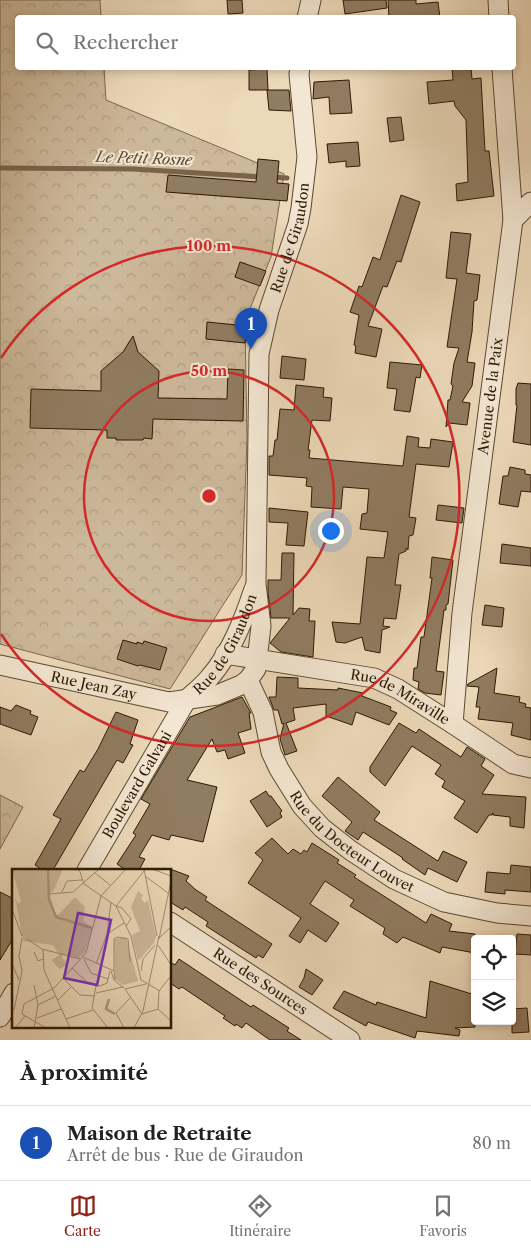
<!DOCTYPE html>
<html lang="fr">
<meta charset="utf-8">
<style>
body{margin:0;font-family:"Libre Caslon Text",serif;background:#f6f6f6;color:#222}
.controls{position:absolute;right:15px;bottom:15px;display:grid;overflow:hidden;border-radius:5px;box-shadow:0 2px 8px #0003}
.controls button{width:45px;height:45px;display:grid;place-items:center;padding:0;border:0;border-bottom:1px solid #e0e0e0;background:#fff;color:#222;font:25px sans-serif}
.you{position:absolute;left:330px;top:530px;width:18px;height:18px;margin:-12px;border:4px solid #fff;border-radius:50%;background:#1a73e8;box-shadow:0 0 0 8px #1a73e833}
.badge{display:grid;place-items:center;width:32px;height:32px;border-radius:50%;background:#8f2418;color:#fff;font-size:16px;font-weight:700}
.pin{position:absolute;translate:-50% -41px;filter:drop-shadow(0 1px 2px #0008)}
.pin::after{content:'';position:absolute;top:26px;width:18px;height:15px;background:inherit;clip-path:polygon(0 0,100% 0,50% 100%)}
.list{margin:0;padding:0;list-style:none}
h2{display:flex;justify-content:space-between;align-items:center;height:65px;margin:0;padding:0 20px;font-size:21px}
h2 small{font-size:16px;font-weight:400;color:#767676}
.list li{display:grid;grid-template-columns:32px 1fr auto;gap:15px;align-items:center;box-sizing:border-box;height:75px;padding:0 20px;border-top:1px solid #e0e0e0}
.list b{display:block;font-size:19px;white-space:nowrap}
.list p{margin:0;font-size:16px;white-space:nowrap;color:#767676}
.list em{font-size:16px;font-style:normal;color:#767676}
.icon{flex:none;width:28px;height:28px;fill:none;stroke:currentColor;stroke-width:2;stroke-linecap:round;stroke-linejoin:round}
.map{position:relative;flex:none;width:531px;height:1040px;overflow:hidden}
.search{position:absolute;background:#fff;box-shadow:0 2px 8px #0003;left:15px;right:15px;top:15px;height:55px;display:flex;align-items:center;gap:12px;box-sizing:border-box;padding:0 18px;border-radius:5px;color:#767676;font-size:19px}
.sheet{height:140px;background:#fff}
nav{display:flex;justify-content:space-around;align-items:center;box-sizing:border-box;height:70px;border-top:1px solid #e0e0e0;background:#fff;font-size:14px;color:#767676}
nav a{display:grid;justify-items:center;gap:2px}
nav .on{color:#8f2418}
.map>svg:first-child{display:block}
</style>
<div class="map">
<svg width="531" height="1040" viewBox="0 0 531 1040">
<defs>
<pattern id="forest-crowns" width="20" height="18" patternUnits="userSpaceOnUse" patternTransform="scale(1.25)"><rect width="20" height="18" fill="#ccb89a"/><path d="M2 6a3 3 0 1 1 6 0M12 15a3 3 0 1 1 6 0" fill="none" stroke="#b09d83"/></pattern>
</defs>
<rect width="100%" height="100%" fill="#ecd9b9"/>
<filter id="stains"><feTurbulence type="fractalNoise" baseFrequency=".004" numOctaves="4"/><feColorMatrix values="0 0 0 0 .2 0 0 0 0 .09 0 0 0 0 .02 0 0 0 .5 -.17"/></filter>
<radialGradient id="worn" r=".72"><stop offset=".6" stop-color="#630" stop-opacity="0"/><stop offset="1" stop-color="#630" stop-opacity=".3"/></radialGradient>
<g fill="url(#forest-crowns)" stroke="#7c684e">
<polygon points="0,0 100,0 101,17 18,18 18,68 104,68 106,100 284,174 271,257 245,321 247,439 242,575 170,689 0,644"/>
<polygon points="0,795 23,807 0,849"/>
</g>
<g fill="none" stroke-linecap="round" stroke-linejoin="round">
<g stroke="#79644b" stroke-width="5">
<polyline points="0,168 133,169 262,177"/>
<polyline points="273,177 287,178"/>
</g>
</g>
<g fill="#907c61" stroke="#2d1802">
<polygon points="227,0 242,0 243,13 228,14"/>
<polygon points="343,0 386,0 387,8 345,14"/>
<polygon points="388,0 416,0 416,4 438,2 440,18 389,18"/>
<polygon points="452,68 471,68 472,79 481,78 485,151 489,151 494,196 457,201 456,184 468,182 466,120 455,106 454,101 429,104 427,82 453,80"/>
<polygon points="267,69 268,90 249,90 249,70"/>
<polygon points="349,80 352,113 330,114 329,97 313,99 314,82"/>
<polygon points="267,90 289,90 291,111 269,110"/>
<polygon points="401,117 404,140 390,142 387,118"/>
<polygon points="358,142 360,166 346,167 346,161 329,163 327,144"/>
<polygon points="258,159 279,161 277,183 289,184 287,201 166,192 168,175 256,182"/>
<polygon points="401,195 420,202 401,262 397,261 387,287 383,286 368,326 382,329 376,357 355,353 356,346 354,345 359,315 350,312 359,286 362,287 373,257 380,260"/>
<polygon points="451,232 471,234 466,273 480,275 477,300 474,301 472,332 467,362 475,363 472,386 462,402 470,403 467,425 449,423 446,427 448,400 450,400 453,386 451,384 454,363 459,348 447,347 457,279 446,278"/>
<polygon points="240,262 266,271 260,286 235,277"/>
<polygon points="207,322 247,326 245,343 206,339"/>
<polygon points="133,336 138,352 159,371 158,398 227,399 228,369 244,370 243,421 153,419 152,439 144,438 143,440 116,440 116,438 107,438 107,430 30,428 31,389 101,391 101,371 123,352"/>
<polygon points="282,356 306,359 304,380 280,378"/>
<polygon points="390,362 422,365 420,378 416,377 410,412 394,410 397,389 387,388"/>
<polygon points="518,383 531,384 531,445 513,442 517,405 516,405 516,389"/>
<polygon points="296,385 324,388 323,397 332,398 330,421 312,420 308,450 310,450 309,458 403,466 407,436 419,438 418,447 430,448 431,439 453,442 449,467 416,464 409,517 416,518 413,535 409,536 408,550 406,548 406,551 399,554 395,585 401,585 396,619 384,618 383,626 390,627 382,630 380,653 365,650 362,637 345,643 336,642 332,622 360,624 367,557 384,558 388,532 360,529 362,514 367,513 369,489 343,487 341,509 311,507 312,487 306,486 307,478 269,475 269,456 273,456 275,440 277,440 280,409 294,410"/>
<polygon points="510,467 525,470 525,474 531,475 531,492 521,491 518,507 499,504 503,476 508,476"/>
<polygon points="438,505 464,508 462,523 436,520"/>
<polygon points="269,508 308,512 304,546 286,545 288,523 269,522"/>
<polygon points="502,544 531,548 531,566 500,563"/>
<polygon points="282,553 294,553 293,615 299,608 310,609 309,621 315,621 313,657 281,652 270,643 290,618 271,618 268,593 268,580 281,580"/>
<polygon points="432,557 453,560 448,604 446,605 446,610 444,610 436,671 444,672 441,695 425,693 418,689 419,682 413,680 414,668 417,668 421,637 424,637 432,578 430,578"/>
<polygon points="485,605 504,608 502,627 482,625"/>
<polygon points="123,640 137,644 137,642 143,644 144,641 167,648 160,670 140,665 138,666 117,659"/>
<polygon points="497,668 494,693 520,697 519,702 526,704 525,707 531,708 531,740 511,735 513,723 478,719 480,707 476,707 479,687 467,686 468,684"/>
<polygon points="277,677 298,678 298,688 338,690 338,688 363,693 362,696 391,707 390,710 397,713 389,725 356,712 352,725 326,716 326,704 293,708 295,720 286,723 297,751 285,755 280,739 284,723 282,724 278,710 274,710 269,697 276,697"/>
<polygon points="242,697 251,713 249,713 251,729 238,733 245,753 228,759 225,750 217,752 212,739 187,780 217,787 203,842 171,835 169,840 152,835 139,857 145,859 139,870 126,870 117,864 136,835 133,833 150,804 141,799 190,717"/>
<polygon points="16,705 31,711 30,714 38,717 31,735 0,724 0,707 11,711"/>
<polygon points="116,712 138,720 130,744 133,745 123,763 117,760 53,870 43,870 35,865 61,819 53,815 80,770 84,772 98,749"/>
<polygon points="399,723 416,733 419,729 461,757 467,747 485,759 481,766 494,775 482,794 526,797 524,828 510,826 510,817 493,815 493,813 492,815 489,815 477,833 454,818 465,801 442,787 445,781 435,774 441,765 412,746 385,786 370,772 370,767"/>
<polygon points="338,777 380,812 374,820 438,861 443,851 467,862 457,882 428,868 425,875 402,859 403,858 363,832 358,840 345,831 352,822 322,796"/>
<polygon points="266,791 269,796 271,796 282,811 280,813 282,817 267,827 250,801"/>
<polygon points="272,838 288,854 293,849 301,854 304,850 307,852 312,843 339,860 337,863 356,875 354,877 426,923 431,914 452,924 449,931 475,934 475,953 442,947 440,953 403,937 397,943 383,934 385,928 350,906 354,900 325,881 310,904 339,923 326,942 308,930 300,943 289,936 301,918 248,883 263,860 255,853"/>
<polygon points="511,865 531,867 531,892 505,890 505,894 485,892 487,872 510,874"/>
<polygon points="170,869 189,876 186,881 196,890 207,897 205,900 272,944 263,958 258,955 256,958 206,926 208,922 185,907 183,910 170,902"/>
<polygon points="0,892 14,899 14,937 0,960"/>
<polygon points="517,934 531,935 531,955 515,954"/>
<polygon points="179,959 251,1007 253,1005 289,1028 287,1031 301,1040 270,1040 246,1023 242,1028 236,1024 235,1026 223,1018 225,1016 182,987 179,989 170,983 170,962 175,965"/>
<polygon points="306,969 323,980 312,995 299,987 304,978"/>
<polygon points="430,981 475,995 475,1027 455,1028 460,1030 459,1036 417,1031 415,1038 368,1022 366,1026 333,1008 344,991 376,1005 377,1002 426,1018"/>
<polygon points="527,1008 529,1032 512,1033 512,1009"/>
</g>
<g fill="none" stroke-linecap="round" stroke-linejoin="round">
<defs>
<g id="street">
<polyline points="498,0 499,18"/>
<polyline points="307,18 311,0"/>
<polyline points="513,220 531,202"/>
<path id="s1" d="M225,654L374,678L398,689L453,724L513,764L531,768"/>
<path id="s2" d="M0,665L169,702L217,695L241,685L248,680L256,669L261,626L256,584L259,354L269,310L298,224L301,208L307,157L299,74L300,68"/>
<path id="s3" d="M248,680L263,712L271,752L279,769L302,806L322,828L350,850L394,879L444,902L497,913L531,916"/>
<path id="s4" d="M453,724L462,613L513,220L502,68"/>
<path id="s5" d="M87,870L187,699C195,692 204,685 210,677C231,653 244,619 254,589"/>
<path id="s6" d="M170,922L350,1040"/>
<polyline points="0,1017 14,993"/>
</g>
</defs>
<use href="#street" stroke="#5d4830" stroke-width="21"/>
<use href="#street" stroke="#f3e6d2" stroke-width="19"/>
</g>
<g fill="none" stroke="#d62828" stroke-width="2.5">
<circle cx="209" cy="496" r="125"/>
<path d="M1 358A250 250 0 1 1 1 634"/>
</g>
<g text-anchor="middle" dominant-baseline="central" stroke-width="4" stroke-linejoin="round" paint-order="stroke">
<g font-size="14" fill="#2d1802" stroke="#f3e6d2">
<text stroke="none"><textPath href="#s2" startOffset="706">Rue de Giraudon</textPath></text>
<text stroke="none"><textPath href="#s4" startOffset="330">Avenue de la Paix</textPath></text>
<text stroke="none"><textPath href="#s5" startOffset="266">Rue de Giraudon</textPath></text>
<text stroke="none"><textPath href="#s2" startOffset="96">Rue Jean Zay</textPath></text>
<text stroke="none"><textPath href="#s1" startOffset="182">Rue de Miraville</textPath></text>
<text stroke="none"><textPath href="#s5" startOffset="99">Boulevard Galvani</textPath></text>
<text stroke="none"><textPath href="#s3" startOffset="200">Rue du Docteur Louvet</textPath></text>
<text stroke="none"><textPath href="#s6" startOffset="108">Rue des Sources</textPath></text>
</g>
<g font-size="15" font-style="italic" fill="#5f4b32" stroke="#f3e6d2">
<text transform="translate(144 158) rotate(2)">Le Petit Rosne</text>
</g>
</g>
<g transform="translate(12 869)">
<rect width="159" height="159" fill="#ecd9b9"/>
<path d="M3,28L6,35L10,32L17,61L40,43L46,46L63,28L73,38L71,52L81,59L73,83L67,89L51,85L50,89L57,95L47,100L40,91L47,86L41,76L11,72ZM114,68L126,112L111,116L103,110L102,70Z" fill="#ccb89a"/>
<path d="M126,22L131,26L129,30L133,34L136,31L144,67L142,74L126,92L120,66L128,62L119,38Z" fill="#ccb89a"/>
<path d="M0,0H51L41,23L36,24L42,44L37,52L23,61H17Z" fill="#ccb89a"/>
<path fill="none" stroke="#ab977b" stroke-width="2.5" d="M36,0L37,30L44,48L80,59M97,130L94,140L103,145"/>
<path fill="none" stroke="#a08c70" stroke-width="1" d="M51,0L67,1M67,0L72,15L104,37L119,67L129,111L148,122M132,0L145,67M140,0L159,7M83,4L98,16M133,7L156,24M50,23L55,12L70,11M37,25L61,23L87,0M104,37L132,2M104,37L110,39L119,50L114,57M0,40L10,67M95,65L112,54M147,69L159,58M15,70L30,80L68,90M147,70L159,12M146,76L159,96M31,80L32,101L58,159M22,83L26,92L31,90M74,84L89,27L114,0M71,88L102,102L103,111M72,90L79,104L96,110M0,95L7,111M84,95L95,65L99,33M60,99L77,115L88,117L95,114L98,102M99,102L102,111L112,119M102,102V70L105,68L116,70L118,93M129,102L131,90L143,76M51,109L68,126L83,127M22,116L26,136L22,159M84,117L80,139L96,159M113,120L130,145L146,140M113,120L134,115M84,124L111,118M46,131L59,118M26,136L44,127M146,140L147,122L159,107M146,140L159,152M2,141L10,102L7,87L10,69M25,149L49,140M54,150L81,141M3,159L13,147M34,159L10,145L12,135L42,119L74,84M112,159L104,144L118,129M122,159L131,142L147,67"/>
<path fill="#7b2cbf" fill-opacity="0.15" stroke="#7b2cbf" stroke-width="2.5" d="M66,44L99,51L85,116L52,109Z"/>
<rect width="159" height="159" fill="none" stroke="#2d1802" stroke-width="2.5"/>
</g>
<circle cx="209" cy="496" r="8" fill="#d62828" stroke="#f3e6d2" stroke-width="2.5"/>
<g font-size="15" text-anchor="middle" font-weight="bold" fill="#d62828" stroke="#f3e6d2" stroke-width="4" stroke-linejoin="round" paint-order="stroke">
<text x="209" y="251">100 m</text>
<text x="209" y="376">50 m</text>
</g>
<rect width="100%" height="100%" filter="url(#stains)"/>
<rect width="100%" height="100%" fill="url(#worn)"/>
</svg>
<div class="controls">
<button><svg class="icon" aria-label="locate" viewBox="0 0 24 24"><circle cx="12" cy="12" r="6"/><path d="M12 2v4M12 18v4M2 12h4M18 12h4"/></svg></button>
<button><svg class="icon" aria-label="layers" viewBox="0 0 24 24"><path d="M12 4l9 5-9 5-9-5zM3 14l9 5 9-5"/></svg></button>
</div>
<div class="you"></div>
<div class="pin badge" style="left:251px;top:349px;background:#1a4fb4">1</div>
<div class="search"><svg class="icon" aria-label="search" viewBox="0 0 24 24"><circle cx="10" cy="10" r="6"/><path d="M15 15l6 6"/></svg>Rechercher</div>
</div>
<section class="sheet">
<h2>À proximité<small></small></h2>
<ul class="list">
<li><span class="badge" style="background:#1a4fb4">1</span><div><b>Maison de Retraite</b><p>Arrêt de bus · Rue de Giraudon</p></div><em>80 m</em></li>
</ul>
</section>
<nav>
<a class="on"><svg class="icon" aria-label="map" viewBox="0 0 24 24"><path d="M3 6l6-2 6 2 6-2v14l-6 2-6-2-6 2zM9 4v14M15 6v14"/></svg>Carte</a>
<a><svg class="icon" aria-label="directions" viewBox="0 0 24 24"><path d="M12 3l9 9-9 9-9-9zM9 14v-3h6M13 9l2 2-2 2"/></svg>Itinéraire</a>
<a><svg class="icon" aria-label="saved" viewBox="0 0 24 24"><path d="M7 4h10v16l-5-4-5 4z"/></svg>Favoris</a>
</nav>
